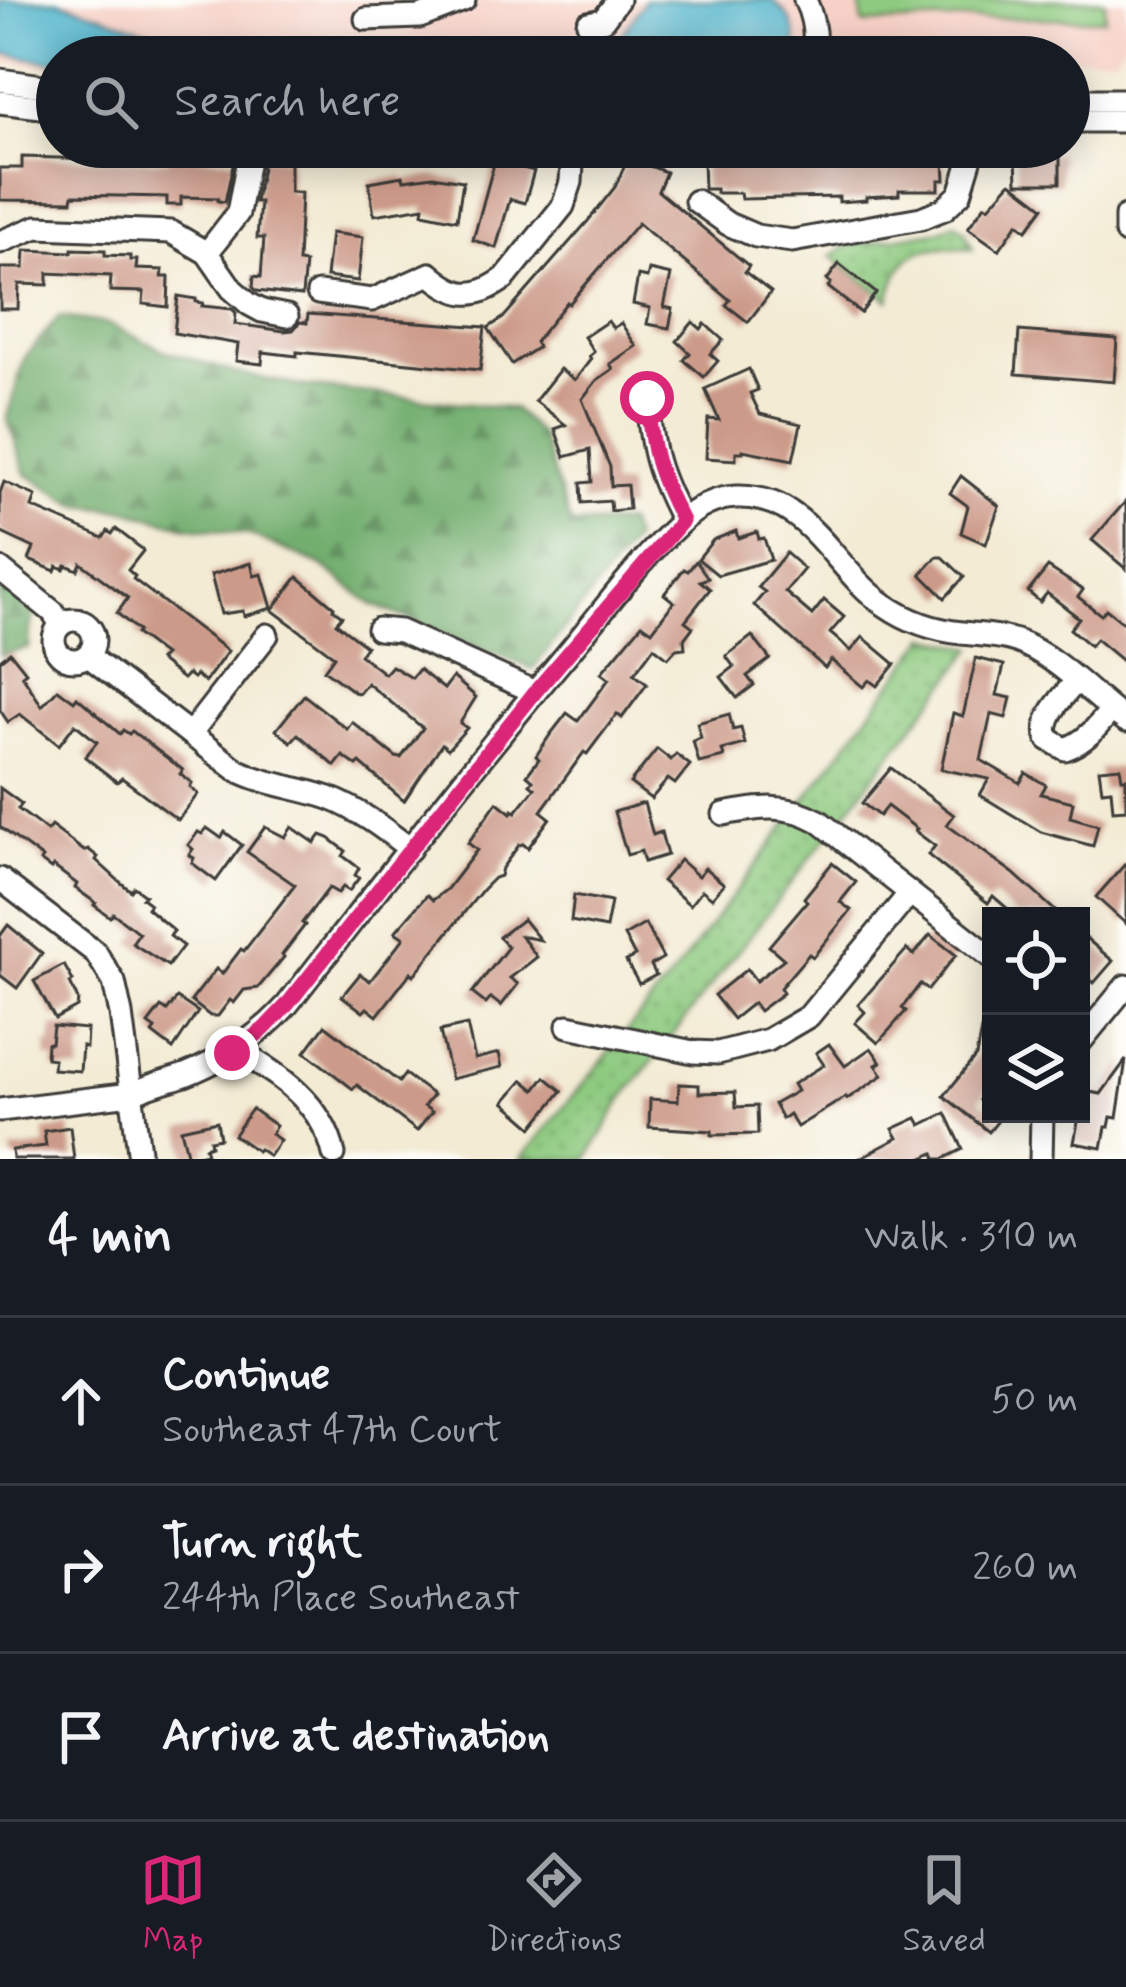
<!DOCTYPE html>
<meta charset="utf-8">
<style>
body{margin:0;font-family:Mynerve,sans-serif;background:#20242c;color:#f1f3f6}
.controls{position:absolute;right:36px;bottom:36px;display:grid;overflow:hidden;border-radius:0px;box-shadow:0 6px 30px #0003}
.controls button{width:108px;height:108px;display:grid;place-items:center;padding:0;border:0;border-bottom:3px solid #363941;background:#171b24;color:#f1f3f6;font:60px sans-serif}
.stop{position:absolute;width:36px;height:36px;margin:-27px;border:9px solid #db2777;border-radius:50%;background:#fff}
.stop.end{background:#db2777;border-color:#fff;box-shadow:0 3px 12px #0008}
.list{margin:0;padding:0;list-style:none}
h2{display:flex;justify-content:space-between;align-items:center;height:156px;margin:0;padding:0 48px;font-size:51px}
h2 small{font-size:39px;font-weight:400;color:#9ea1a6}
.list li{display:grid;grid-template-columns:78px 1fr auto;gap:36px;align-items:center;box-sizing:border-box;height:168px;padding:0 48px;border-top:3px solid #363941}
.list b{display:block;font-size:45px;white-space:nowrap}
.list p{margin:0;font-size:39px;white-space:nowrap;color:#9ea1a6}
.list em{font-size:39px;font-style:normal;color:#9ea1a6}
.icon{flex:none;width:66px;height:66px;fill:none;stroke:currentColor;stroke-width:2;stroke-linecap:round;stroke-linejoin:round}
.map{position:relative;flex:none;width:1126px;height:1159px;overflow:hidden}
.search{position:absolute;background:#171b24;box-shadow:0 6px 30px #0003;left:36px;right:36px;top:36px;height:132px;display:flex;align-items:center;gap:30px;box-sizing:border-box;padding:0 42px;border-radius:66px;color:#9ea1a6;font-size:45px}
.sheet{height:660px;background:#171b24}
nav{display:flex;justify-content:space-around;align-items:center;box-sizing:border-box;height:168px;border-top:3px solid #363941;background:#171b24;font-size:33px;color:#9ea1a6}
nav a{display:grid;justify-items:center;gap:6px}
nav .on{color:#db2777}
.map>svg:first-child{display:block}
</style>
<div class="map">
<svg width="1126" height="1159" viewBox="0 0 1126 1159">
<defs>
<pattern id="forest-firs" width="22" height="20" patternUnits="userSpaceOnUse" patternTransform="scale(3)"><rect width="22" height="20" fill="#72ae6e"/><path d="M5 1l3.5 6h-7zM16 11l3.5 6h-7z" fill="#5d8d5a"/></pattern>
<pattern id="park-dots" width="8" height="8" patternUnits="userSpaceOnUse" patternTransform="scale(3)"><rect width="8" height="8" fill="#8eca80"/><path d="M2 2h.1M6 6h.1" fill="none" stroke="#7aad6e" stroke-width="1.8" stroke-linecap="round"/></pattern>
</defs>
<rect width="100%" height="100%" fill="#fdfcf7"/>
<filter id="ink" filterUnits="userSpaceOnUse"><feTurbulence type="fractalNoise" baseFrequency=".00833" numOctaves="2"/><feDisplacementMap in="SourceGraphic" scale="24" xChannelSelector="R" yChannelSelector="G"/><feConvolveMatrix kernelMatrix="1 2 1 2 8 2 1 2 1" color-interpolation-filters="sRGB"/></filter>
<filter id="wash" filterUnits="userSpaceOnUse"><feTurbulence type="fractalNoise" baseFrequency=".004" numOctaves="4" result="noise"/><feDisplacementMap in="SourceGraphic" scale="48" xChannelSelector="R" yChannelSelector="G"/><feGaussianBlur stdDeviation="2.7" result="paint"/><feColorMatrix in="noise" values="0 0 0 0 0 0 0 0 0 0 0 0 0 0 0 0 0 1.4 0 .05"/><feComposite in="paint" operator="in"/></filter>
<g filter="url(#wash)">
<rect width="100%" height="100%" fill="#f3ebd4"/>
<polygon fill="#f7d1c7" points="0,0 1126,0 1126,42 1114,57 57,57 57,67 0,63"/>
<g fill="url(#forest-firs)" stroke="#476545" stroke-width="3">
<polygon points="59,317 105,323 166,351 232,372 296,385 514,409 541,436 571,525 627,523 634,539 533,669 373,605 321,565 250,535 184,526 125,510 78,505 26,474 7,417 25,357"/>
<polygon points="0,579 36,608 30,629 29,648 0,655"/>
</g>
<g fill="url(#park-dots)" stroke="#55734e" stroke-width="3">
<path d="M955,223L964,230L973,249C924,245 902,246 889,300L831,256L847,246L941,230Z"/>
<polygon points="927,637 974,648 622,1100 587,1159 521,1159 674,974"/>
</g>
<polygon fill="#8eca80" stroke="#55734e" stroke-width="3" points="859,0 1105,0 1105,19 1003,18 863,24"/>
<g fill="#4db2cb" stroke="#346774" stroke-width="3">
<polygon points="0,0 57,0 191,45 202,52 203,56 57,57 57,63 0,53"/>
<path d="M645,0H772C790,14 797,29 797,51L790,57H607Z"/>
</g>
<g id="blocks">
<g fill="#cc9a89">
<polygon points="1060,154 1060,183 1017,183 1016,155"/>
<polygon points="22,157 168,161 168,157 234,159 225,202 218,201 218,198 181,197 181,205 167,205 167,197 73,195 72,201 0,200 0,168 22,168"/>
<polygon points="259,157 290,158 290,192 301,193 298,262 305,263 302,296 257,291 253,287 254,276 261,277 264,238 257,238 260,202 255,202 262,168"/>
<polygon points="930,157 930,160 944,162 945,180 939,180 939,190 899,190 899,195 866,197 866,200 839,202 839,197 741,199 740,193 716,193 716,189 704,189 703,160 774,161 774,158 800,158 834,159 834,165 871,165 871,159"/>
<polygon points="628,158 666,172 658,191 749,266 745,272 771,292 748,322 726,305 730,300 638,223 569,304 567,302 535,342 538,347 512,364 488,328 503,318 588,221 615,187"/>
<polygon points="495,160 534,171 525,203 510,199 496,248 473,240"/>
<polygon points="403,176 404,180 433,176 463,181 457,220 423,213 424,207 374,215 369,182"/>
<polygon points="1011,182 1044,207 1027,230 1018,223 999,250 968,228 985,205 989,207"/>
<polygon points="331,233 363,237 358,281 326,277"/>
<polygon points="72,249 105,250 105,255 130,256 130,260 137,260 136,269 163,270 162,277 169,277 168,307 143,304 144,292 110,291 111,276 48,273 48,285 19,284 18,309 0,309 0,268 24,268 25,250 72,252"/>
<polygon points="839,264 876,293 861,313 828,287 831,283 827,280"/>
<polygon points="649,270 671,275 664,307 673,309 669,328 647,324 650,308 633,304 638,276 647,278"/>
<polygon points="178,296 196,299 196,302 203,303 202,306 232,309 236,313 235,324 284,331 293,330 300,322 307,323 308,314 485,327 480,370 297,352 297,356 263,352 262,364 236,361 238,344 174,333"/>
<polygon points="608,321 613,328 621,323 636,346 610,364 613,369 597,380 582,399 610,467 611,486 627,485 629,509 611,511 610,501 582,503 581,483 592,482 590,450 565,457 555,429 566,425 535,401 560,369 575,380 591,359 589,356 594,352 584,337"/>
<polygon points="693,322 701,329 705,324 723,340 710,354 718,361 704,377 684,360 690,353 677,341"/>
<polygon points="1019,331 1117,339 1114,382 1016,374"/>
<polygon points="749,369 758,390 750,393 760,414 801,424 793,460 743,450 743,452 736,452 736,460 706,458 708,419 719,420 705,389"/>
<polygon points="961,476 999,506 986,544 961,533 968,506 950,493"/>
<polygon points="4,482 36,496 32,507 103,538 108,531 112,534 116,529 142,549 143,551 128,570 135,576 133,579 228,651 205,682 196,675 193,678 188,674 183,679 159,660 164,655 136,634 138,631 117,613 128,598 81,563 78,570 66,565 64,569 57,566 55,571 29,560 34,548 0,532 0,493"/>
<polygon points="1126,501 1126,569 1092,540"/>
<polygon points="736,531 738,538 757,532 759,539 764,538 771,560 718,575 698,559 713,540"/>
<polygon points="786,553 804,569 785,592 812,615 824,600 844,617 830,633 851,651 863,637 895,664 877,686 869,680 863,687 831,660 825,668 754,605 765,592 758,587"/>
<polygon points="937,557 943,557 964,577 945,598 921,574"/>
<polygon points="696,561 708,578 700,581 710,589 685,621 693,627 684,639 685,648 676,649 668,658 654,647 634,674 647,684 622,718 617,714 587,754 584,752 541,811 550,818 528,848 523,844 519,845 502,868 500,876 494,878 483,889 414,975 411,972 377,1016 367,1008 363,1012 342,996 360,974 370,981 404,938 395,932 427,895 433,900 447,889 477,850 468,843 497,802 511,813 513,810 516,812 535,788 530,784 533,780 527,775 539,759 536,756 550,735 567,713 578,721 609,679 601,673 642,624 652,631 674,602 664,594 684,569 688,571"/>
<polygon points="251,563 254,576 262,574 272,608 244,616 243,611 221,614 211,575"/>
<polygon points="1048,567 1083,590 1078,597 1101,615 1106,609 1126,625 1126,664 1096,639 1090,646 1070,629 1079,618 1047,593 1040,602 1028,592"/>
<polygon points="298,577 334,607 333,609 342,616 336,623 366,646 360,655 385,674 392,666 412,678 419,669 444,689 453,677 476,697 460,723 467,728 448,749 442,744 404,801 360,763 357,766 343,756 335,766 298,734 291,742 276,730 304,695 347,729 352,722 396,757 401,758 423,728 367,683 359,693 354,692 324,670 334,656 272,610"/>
<polygon points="752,636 770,659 747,676 754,685 737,698 721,677 734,667 726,656"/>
<polygon points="10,652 26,672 22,675 42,706 58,689 74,701 77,697 120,734 123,730 129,734 132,731 183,770 180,774 192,783 190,787 198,794 178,820 122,778 117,782 85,757 97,742 75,724 59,745 20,714 8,722 0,710 0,660"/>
<polygon points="976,658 1004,665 997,695 1011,698 1006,718 991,714 981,760 1020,783 1026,773 1046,785 1041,794 1073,802 1070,817 1098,825 1093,846 1041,832 980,795 989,779 941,769 953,713 963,716"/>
<polygon points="729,714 733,730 741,728 745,744 722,750 724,757 699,763 693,741 701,738 697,723"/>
<polygon points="657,749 671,760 676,754 690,765 675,784 668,779 651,799 630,783"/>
<polygon points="1120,767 1122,778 1126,778 1126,809 1113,810 1111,789 1102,790 1099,769"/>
<polygon points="891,768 954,815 947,825 1013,873 1061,916 1016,916 993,896 988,903 928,855 935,846 915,831 917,829 887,806 879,816 862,803"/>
<polygon points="0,788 22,804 18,809 47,831 51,826 84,851 88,849 98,857 96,860 119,881 131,891 134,887 145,895 142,898 150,904 147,908 174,931 170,936 183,946 168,966 132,943 139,933 113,913 110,917 94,905 96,903 75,888 77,884 53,866 51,869 40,861 42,858 0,827"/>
<polygon points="644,803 653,835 661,832 667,855 644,862 641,851 627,855 614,812"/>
<polygon points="265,827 285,837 292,827 315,843 321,835 329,838 346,851 343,856 359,868 355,875 359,878 349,891 343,887 338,893 329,888 302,923 305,925 282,955 284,957 258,988 244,990 234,1003 230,1000 218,1016 210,1016 191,1001 216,969 222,974 241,949 244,951 295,885 247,852"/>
<polygon points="207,828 221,838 225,832 242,845 216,881 192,863 194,858 189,855 193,849 188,845 198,832 202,834"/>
<polygon points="680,860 698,876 705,868 724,884 712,898 702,890 690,905 662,881"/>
<polygon points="832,863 856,882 840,902 851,910 813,957 809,954 780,988 783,993 759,1011 753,1003 733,1019 714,995 747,969 756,981 784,959 769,946 807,901 804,898"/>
<polygon points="1126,863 1126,924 1096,897"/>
<polygon points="574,895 611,902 606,928 571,921"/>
<polygon points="523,919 540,940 521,936 537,957 510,978 518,984 501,1006 491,998 486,1004 472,993 508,947 499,937"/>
<polygon points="645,924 663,958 651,965 656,975 639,984 626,961 635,956 624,936"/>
<polygon points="8,925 42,953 17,988 0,975 0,936"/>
<polygon points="1081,934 1113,961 1094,983 1081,972"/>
<polygon points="930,935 956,955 928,990 920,984 902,1008 906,1011 878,1043 855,1023 865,1012 858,1005 907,949 914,955"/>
<polygon points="64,965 73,981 70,983 78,1000 77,1007 55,1019 34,981"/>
<polygon points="177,998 198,1012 173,1049 152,1033 155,1029 148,1024 161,1007 167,1011"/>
<polygon points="984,1015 991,1016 991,1085 979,1100 991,1109 991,1114 1001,1117 989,1132 944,1096 976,1056"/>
<polygon points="325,1025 399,1082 405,1074 433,1095 424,1106 432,1112 417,1131 357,1085 353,1089 305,1052"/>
<polygon points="467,1025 475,1059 499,1053 502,1067 451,1079 440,1031"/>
<polygon points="53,1026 87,1029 86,1047 82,1046 80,1071 53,1069 54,1059 46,1058 47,1043 51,1043"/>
<polygon points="829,1044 845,1066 871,1048 881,1062 876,1065 883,1075 847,1099 846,1097 797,1127 789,1114 782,1119 774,1104 797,1091 793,1084 824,1065 816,1053"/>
<polygon points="1126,1060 1117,1118 1111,1117 1109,1127 1106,1127 1102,1148 1074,1143 1084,1091 1101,1094"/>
<polygon points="545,1077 562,1091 533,1127 504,1102 523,1080 535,1090"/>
<polygon points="679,1084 699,1085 699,1093 735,1092 736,1107 757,1106 758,1134 712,1135 712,1131 649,1127 650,1099 678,1101"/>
<polygon points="252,1109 276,1126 271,1134 280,1140 269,1156 259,1149 257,1151 234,1135"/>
<polygon points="946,1113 963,1149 943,1159 936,1159 934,1153 921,1159 858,1159 898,1138 893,1129 917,1118 921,1125"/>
<polygon points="217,1121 220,1138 210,1140 211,1145 205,1147 207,1153 188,1157 181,1129"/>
<polygon points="70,1127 74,1159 13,1159 12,1150 46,1146 44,1131"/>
</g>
</g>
</g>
<g filter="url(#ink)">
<use href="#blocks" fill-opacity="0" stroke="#3c3b38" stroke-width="3"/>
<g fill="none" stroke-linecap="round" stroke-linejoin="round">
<defs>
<g id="minor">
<path d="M805,0C814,18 816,37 814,57"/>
<polyline points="366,19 420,17 464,0"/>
<polyline points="588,23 603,20 618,0"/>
<polyline points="0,80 57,88"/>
<polyline points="1069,100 1126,100"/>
<polyline points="0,102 57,109"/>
<polyline points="1069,121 1126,121"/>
<polyline points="696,201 728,224 756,236 792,241 921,218 944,209 960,194 970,161 971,147"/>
<polyline points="1126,216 1126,233"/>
<polyline points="0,242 37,227 171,232 207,253 232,289 249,304 262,311 287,316"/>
<polyline points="207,253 238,213 247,165"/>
<path d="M318,293L372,300L430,274C457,298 475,300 505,278L563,206L571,182L573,147"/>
<path d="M647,397C651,452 657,472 682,521"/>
<polyline points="0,569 53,612 61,625"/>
<circle cx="74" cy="640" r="20"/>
<polyline points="378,629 400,631 535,692"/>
<path d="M87,655L237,770C266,785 298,787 329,798C358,809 386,830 410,849"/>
<path d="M1076,681C1063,698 1040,717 1048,739L1065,749C1086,742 1098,726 1111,710"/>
<polyline points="190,734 267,635"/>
<path d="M724,814C760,807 786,803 819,821L991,957"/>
<polyline points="0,879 96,953 114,982 121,1014 140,1159"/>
<polyline points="568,1026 693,1052 718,1053 768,1040 809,1016 910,893"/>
<polyline points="1081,1041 1126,986"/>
<path d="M237,1050C279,1074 323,1104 334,1154"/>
<path d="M0,1110L131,1094C149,1085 167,1081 185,1075C226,1059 258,1037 287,1005C381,885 474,764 572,648C606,607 641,559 680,523C695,509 714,498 736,497C809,494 833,570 885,605C908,621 934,630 962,633C979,635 998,635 1016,641C1057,656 1091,695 1126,721"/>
<polyline points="1041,1159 1042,1114"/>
</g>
</defs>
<use href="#minor" stroke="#3c3b38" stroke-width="27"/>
<use href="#minor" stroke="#fff" stroke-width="21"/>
</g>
</g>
<g fill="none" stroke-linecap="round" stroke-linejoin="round" filter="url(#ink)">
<path stroke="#db2777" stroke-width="15" d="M232,1053L264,1029L287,1005L535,692L682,521C657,472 651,452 647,398"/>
</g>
</svg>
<div class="controls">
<button><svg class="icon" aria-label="locate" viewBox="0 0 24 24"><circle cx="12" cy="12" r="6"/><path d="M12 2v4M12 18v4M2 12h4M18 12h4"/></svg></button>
<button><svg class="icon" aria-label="layers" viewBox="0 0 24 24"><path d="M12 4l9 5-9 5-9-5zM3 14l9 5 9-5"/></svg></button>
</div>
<div class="stop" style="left:647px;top:398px"></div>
<div class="stop end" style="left:232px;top:1053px"></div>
<div class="search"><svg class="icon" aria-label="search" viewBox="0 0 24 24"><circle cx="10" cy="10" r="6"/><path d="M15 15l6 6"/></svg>Search here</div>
</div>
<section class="sheet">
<h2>4 min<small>Walk · 310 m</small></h2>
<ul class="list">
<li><svg class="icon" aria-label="ahead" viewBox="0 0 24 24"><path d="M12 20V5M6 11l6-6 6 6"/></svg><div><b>Continue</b><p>Southeast 47th Court</p></div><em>50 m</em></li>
<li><svg class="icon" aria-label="right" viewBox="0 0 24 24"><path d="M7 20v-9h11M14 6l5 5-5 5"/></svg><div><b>Turn right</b><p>244th Place Southeast</p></div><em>260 m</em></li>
<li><svg class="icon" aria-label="arrive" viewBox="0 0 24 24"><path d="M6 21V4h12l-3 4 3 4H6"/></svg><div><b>Arrive at destination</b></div></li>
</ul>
</section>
<nav>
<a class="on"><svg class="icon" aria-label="map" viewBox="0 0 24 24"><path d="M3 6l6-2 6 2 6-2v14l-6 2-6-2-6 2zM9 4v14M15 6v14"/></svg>Map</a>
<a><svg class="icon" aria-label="directions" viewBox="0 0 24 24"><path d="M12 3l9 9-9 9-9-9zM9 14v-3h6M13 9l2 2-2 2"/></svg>Directions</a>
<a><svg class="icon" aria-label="saved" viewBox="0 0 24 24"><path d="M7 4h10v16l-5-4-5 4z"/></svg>Saved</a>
</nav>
